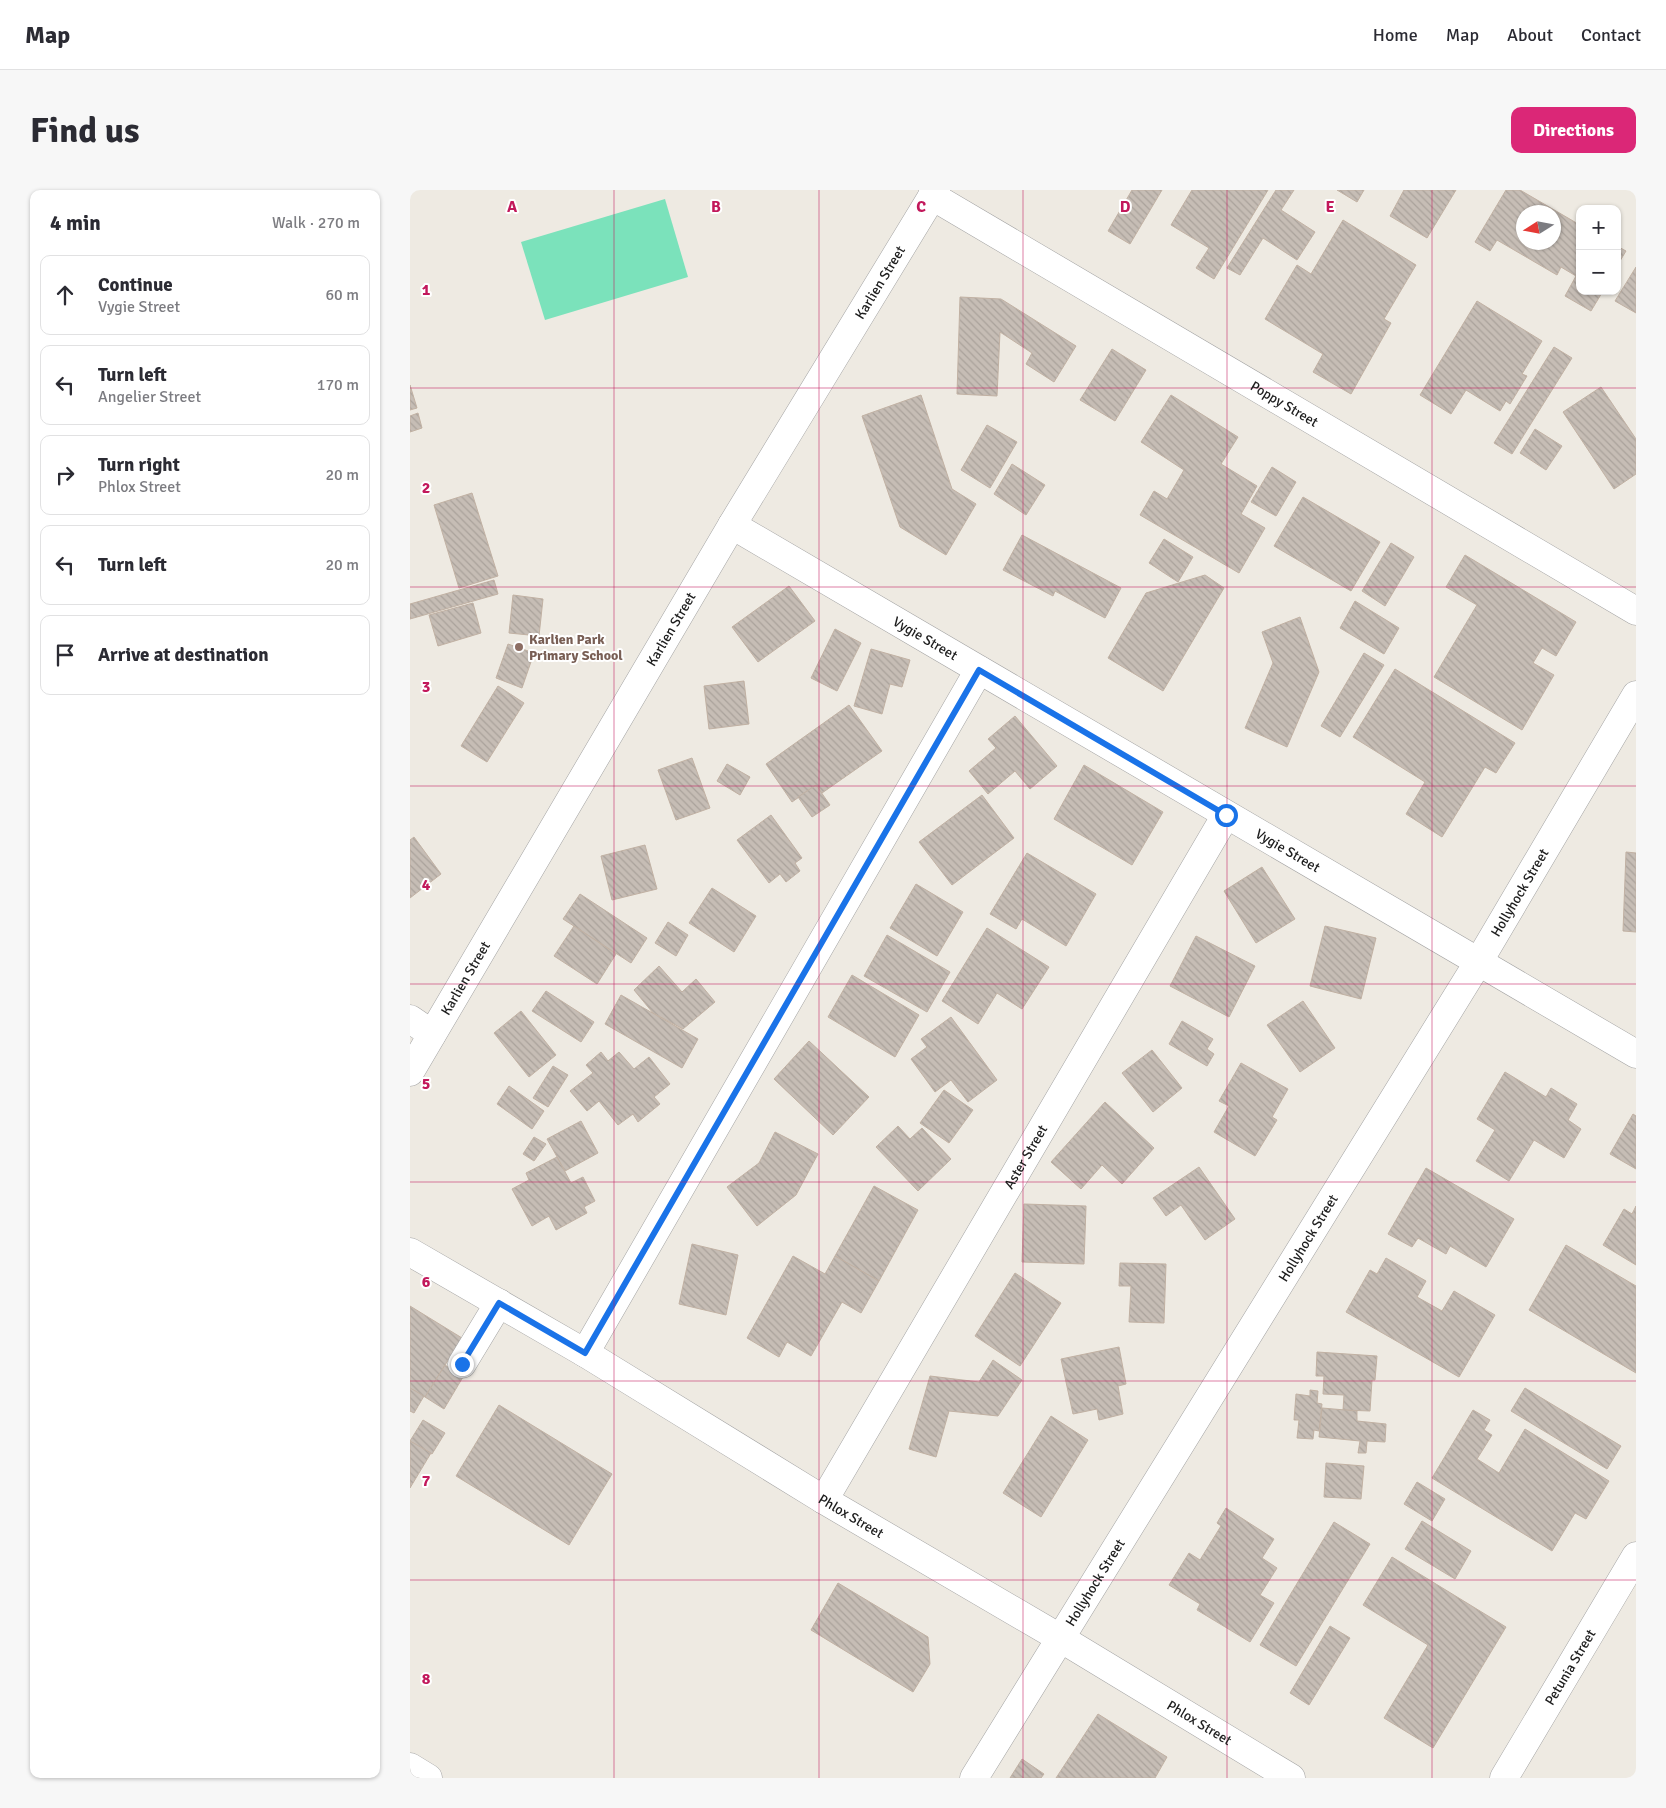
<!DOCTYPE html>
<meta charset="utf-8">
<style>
body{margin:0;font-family:Signika,sans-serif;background:#f7f7f7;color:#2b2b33}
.controls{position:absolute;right:15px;top:15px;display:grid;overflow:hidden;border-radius:10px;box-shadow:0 1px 4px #0004}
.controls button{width:45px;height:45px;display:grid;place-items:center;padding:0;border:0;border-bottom:1px solid #e1e1e2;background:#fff;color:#2b2b33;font:25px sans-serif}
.compass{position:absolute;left:1106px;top:15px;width:45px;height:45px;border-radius:50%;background:#fff;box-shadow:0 1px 4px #0004;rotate:259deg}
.stop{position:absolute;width:15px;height:15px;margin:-11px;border:4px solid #1a73e8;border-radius:50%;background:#fff}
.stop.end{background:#1a73e8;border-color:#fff;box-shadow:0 1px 5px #0008}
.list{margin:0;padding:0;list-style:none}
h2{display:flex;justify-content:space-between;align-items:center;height:65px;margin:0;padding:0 20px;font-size:21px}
h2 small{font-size:16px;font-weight:400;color:#7c7c81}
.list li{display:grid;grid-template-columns:32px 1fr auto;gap:15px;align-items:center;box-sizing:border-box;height:80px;margin:0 10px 10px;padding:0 10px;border:1px solid #e1e1e2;border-radius:10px}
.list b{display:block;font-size:19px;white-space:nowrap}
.list p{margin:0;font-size:16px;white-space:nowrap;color:#7c7c81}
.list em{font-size:16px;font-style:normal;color:#7c7c81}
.icon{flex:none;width:28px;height:28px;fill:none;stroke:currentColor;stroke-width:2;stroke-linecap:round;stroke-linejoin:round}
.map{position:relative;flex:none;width:1226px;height:1588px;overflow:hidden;border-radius:10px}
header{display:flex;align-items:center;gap:30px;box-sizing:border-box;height:70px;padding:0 25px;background:#fff;border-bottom:1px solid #e1e1e2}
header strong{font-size:24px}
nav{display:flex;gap:28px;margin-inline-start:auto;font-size:18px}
.intro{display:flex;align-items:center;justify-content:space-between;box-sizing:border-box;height:120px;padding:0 30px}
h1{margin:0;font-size:35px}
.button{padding:12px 22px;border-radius:10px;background:#db2777;color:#fff;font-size:18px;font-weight:700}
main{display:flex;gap:30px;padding:0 30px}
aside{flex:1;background:#fff;border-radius:10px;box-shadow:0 1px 4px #0004}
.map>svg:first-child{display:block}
</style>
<header>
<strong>Map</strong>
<nav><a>Home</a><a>Map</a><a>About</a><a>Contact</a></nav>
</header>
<div class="intro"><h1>Find us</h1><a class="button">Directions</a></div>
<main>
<aside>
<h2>4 min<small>Walk · 270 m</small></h2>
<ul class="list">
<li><svg class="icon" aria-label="ahead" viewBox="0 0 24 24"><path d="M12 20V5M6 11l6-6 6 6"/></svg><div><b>Continue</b><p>Vygie Street</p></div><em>60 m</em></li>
<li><svg class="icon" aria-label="left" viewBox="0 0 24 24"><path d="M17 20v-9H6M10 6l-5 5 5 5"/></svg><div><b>Turn left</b><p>Angelier Street</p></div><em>170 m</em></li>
<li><svg class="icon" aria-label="right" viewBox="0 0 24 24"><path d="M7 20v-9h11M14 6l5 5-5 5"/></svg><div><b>Turn right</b><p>Phlox Street</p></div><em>20 m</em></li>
<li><svg class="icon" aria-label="left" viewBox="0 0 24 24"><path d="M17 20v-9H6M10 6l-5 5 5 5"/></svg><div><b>Turn left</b></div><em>20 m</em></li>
<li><svg class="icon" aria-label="arrive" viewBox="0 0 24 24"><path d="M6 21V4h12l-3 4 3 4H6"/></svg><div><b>Arrive at destination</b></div></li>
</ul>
</aside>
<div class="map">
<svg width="1226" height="1588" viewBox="0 0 1226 1588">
<defs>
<pattern id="building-back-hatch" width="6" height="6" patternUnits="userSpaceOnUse" patternTransform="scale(1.25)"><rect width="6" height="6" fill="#c6bdb5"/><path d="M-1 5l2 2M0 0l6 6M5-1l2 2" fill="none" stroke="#aaa29b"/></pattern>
</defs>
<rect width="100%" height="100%" fill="#eeeae2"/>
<polygon fill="#7be2bb" points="255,9 278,87 135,130 111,52"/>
<g fill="url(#building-back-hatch)" stroke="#c1b1a3" fill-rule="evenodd">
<polygon points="722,0 752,0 720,54 698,41"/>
<polygon points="782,0 858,0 804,89 786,78 799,58 761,35"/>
<polygon points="866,0 884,0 871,20 905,42 887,70 853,48 830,85 817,78"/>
<polygon points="927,0 954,0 947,12"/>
<polygon points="994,0 1046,0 1017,48 980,26"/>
<path d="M1096,0H1110L1170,35V101H1193L1181,121L1155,106L1166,86L1151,77L1147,85L1087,50L1080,61L1065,52ZM1114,22H1144V52H1114Z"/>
<polygon points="933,30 1006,75 974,129 981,133 941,204 903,182 913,164 855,129 887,75 901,84"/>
<polygon points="1207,56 1216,61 1207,76"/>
<polygon points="1226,77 1226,123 1205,111"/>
<polygon points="550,107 591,109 666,156 644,192 616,174 622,163 590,142 587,206 547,204"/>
<polygon points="1067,111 1132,151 1112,184 1117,186 1100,214 1096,211 1090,221 1056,200 1041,224 1010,205"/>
<polygon points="1144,157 1162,168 1102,264 1084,253"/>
<polygon points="702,159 736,180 705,231 670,210"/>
<polygon points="0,195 7,218 0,220"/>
<polygon points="1191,197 1226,249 1226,284 1204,299 1153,222"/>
<polygon points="511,205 542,299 566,314 536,365 490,337 452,226"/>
<polygon points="761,205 828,247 811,274 847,296 831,324 855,338 829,383 730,325 744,301 757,309 774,280 731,252"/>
<polygon points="8,223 12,238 0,242 0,226"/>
<polygon points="577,235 607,252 580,298 551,280"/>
<polygon points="1125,239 1152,256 1136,280 1110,263"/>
<polygon points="602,274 635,295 616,325 584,304"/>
<polygon points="862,277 886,292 866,326 841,312"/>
<polygon points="62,303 88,386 49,398 24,315"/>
<polygon points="893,307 970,352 941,401 864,356"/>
<polygon points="612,345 711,398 695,428 645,401 643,406 593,380"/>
<polygon points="754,349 783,367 768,392 739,373"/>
<polygon points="981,353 1004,367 975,416 952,401"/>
<polygon points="1055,365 1166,432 1146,466 1132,458 1123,473 1144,485 1112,540 1024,487 1067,415 1036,397"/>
<polygon points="795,385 814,398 753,501 698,468 736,403"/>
<polygon points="84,390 88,404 0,429 0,414"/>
<polygon points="379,396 405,431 348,472 322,437"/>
<polygon points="103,405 133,409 129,446 99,443"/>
<polygon points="945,411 989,438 974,464 930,438"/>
<polygon points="63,413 71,443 28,456 19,425"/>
<polygon points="890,427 909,482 877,557 835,538 863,473 852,442"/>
<polygon points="425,439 451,453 427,501 401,488"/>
<polygon points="98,454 124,463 112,498 86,488"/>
<polygon points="461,459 500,470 492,497 480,494 472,524 444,516"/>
<polygon points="954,463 974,475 930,547 911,536"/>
<polygon points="985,479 1105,553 1086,583 1075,577 1032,647 996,624 1015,592 943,547"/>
<polygon points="334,491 339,534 299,539 294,496"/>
<polygon points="88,496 114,513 77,572 51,556"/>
<polygon points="439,515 472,561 412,603 406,595 382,612 356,574"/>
<polygon points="605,526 647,576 620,599 605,581 578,604 559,581 586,558 578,549"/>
<polygon points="282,568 300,618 266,630 248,580"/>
<polygon points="317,574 340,587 330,605 307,591"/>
<polygon points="674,575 753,622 722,675 644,629"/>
<polygon points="406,595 420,615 402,627 388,607"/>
<polygon points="572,605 604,648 542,695 509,652"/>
<polygon points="361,625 392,668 385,673 390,681 376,692 370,684 359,693 327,650"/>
<polygon points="4,647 31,684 0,708 0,650"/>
<polygon points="235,655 247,699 202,710 191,666"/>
<polygon points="1216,662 1226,663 1226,742 1213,741"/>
<polygon points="617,663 686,704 656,756 612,729 606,739 580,724"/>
<polygon points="852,677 885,729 846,753 814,701"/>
<polygon points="506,694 553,722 527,766 480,738"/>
<polygon points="302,698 346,726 324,762 279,733"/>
<polygon points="170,704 237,748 221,773 153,729"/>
<polygon points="258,732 278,745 266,766 245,753"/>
<polygon points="164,736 206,764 187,794 144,766"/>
<polygon points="915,736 966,748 951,809 900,796"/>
<polygon points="577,738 639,777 612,819 587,803 568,834 532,811"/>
<polygon points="477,745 540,782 517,822 454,786"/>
<polygon points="786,746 845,776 819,827 760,796"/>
<polygon points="249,776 272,802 286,789 305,812 273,839 243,823 224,800"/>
<polygon points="442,785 509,825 485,867 418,827"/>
<polygon points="136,801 184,832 171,852 122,821"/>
<polygon points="211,805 288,849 272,878 195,834"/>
<polygon points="893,811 925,858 890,882 857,835"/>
<polygon points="111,821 146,865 119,887 84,843"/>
<polygon points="541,827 587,890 558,912 541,890 525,902 501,869 517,857 511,849"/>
<polygon points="772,831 803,849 797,859 804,864 797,876 759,854"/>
<polygon points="399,851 459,907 423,945 364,889"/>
<polygon points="742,860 772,898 743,922 712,883"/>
<polygon points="191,862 198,871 209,862 224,879 239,867 260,894 244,907 250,914 228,932 223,924 208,935 189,911 177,921 160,901 183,883 176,875"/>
<polygon points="831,873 878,899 862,927 867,930 845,966 804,942 819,916 809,911"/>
<polygon points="143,876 158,885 138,917 123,908"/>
<polygon points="1095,882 1136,907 1141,898 1167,914 1158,930 1171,939 1154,968 1124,950 1099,991 1066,971 1085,940 1067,929"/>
<polygon points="99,896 134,921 122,939 87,914"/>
<polygon points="534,900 563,920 539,953 510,933"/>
<polygon points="695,912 744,958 712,994 692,975 671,999 641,972"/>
<polygon points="1223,924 1226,926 1226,979 1200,964"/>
<polygon points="171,931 188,963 155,981 137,949"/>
<polygon points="488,936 500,949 512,938 541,969 508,1001 466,957"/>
<polygon points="365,942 408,964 386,1005 347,1036 317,997 349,973"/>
<polygon points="124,947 136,954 124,971 113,964"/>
<polygon points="147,967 161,993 173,987 185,1011 174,1017 177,1023 146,1040 139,1026 122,1036 102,999 119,990 116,983"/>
<polygon points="789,977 825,1029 795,1050 771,1015 756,1026 743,1008"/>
<polygon points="1016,978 1104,1029 1076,1077 1040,1056 1036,1064 1008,1048 1002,1057 978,1044"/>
<polygon points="464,996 508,1020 469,1091 425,1066"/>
<polygon points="614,1014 676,1016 674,1074 612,1072"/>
<polygon points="1226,1016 1226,1075 1193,1055 1214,1019 1222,1024"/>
<polygon points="282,1054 328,1065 316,1125 269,1114"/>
<polygon points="1156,1055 1226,1096 1226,1183 1119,1120"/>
<polygon points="383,1066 415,1084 425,1066 469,1091 451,1123 432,1112 401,1166 377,1152 369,1167 337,1148"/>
<polygon points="976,1068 1016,1091 1007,1107 1032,1121 1044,1101 1085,1125 1049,1187 936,1122 960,1080 967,1084"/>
<polygon points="710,1073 756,1074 754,1133 719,1132 721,1096 709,1096"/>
<polygon points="605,1083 651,1113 610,1176 565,1146"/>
<polygon points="0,1116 52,1148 15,1207 0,1198"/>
<polygon points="709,1157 716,1194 708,1196 713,1224 689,1230 687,1219 663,1224 651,1169"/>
<polygon points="907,1162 967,1166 965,1190 962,1190 960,1221 933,1220 934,1205 913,1204 914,1186 906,1186"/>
<polygon points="583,1170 612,1190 588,1226 539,1221 526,1267 499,1259 520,1186 569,1192"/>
<polygon points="35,1175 53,1187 34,1219 15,1207"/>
<polygon points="0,1198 14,1206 4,1223 0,1221"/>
<polygon points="1115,1198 1211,1256 1197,1279 1101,1221"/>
<polygon points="900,1200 908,1201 907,1213 912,1214 909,1241 904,1240 903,1249 887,1248 889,1230 884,1230 886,1204 900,1206"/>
<polygon points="89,1215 202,1284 159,1355 46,1286"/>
<polygon points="912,1218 947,1221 947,1231 976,1234 975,1252 957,1251 956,1263 948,1263 950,1251 909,1247"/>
<polygon points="1063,1220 1080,1230 1074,1240 1082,1245 1067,1269 1089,1283 1115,1239 1199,1291 1176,1329 1165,1323 1142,1361 1022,1288"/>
<polygon points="641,1226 678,1250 631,1327 593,1303"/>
<polygon points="13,1230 35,1243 22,1264 0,1251"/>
<polygon points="0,1251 21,1263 0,1298"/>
<polygon points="916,1273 954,1276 951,1309 914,1307"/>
<polygon points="1007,1292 1035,1309 1022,1331 994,1314"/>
<polygon points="816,1318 864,1349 852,1368 867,1378 850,1405 864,1413 840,1452 787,1420 790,1414 759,1395 779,1363 790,1370 811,1336 807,1333"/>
<polygon points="1012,1331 1061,1361 1045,1389 995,1359"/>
<polygon points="924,1332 960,1354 886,1476 850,1455"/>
<polygon points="982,1367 1096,1437 1023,1558 974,1528 1018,1455 953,1415"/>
<polygon points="428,1393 518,1447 520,1474 503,1502 401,1440"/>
<polygon points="920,1436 940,1448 899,1515 880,1503"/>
<polygon points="688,1524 757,1567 745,1588 646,1588"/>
<polygon points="612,1569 634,1584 631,1588 600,1588"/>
</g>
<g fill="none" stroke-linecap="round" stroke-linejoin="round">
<defs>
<g id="minor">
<path id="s1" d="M522,6L1226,421"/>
<path id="s2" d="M322,335L1226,864"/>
<polyline points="0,829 22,844"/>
<path id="s3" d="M0,882L322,335L526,0"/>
<path id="s4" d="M0,1062L175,1163L414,1310L650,1448L881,1588"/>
<polyline points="175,1163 569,480"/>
<polyline points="52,1174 89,1113"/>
<path id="s5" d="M414,1310L816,625"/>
<polyline points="0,1577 18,1588"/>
<path id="s6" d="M564,1588L1069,771L1226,505"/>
<path id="s7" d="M1094,1588L1226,1366"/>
</g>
</defs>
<use href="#minor" stroke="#a4a4a4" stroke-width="29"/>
<use href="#minor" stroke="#fff" stroke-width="28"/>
</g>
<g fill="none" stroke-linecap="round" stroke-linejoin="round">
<polyline stroke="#1a73e8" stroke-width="6" points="52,1174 89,1113 175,1163 569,480 816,625"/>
</g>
<path fill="none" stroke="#c2185b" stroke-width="1" stroke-opacity="0.55" d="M204,0V1588M409,0V1588M613,0V1588M817,0V1588M1022,0V1588M0,198H1226M0,397H1226M0,596H1226M0,794H1226M0,992H1226M0,1191H1226M0,1390H1226"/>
<circle fill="#8d6e63" stroke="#fff" stroke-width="2" cx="109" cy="457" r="5"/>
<g text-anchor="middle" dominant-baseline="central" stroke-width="4" stroke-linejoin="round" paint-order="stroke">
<g font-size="14" fill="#1d1d1d" stroke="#fff">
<text stroke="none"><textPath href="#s3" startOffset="919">Karlien Street</textPath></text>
<text stroke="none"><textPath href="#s1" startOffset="409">Poppy Street</textPath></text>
<text stroke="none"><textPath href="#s3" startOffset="514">Karlien Street</textPath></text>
<text stroke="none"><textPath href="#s2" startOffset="224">Vygie Street</textPath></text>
<text stroke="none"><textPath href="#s2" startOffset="644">Vygie Street</textPath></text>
<text stroke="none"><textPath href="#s6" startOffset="1040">Hollyhock Street</textPath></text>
<text stroke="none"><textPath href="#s3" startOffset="109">Karlien Street</textPath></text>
<text stroke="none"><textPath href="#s5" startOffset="398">Aster Street</textPath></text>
<text stroke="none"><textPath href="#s6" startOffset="635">Hollyhock Street</textPath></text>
<text stroke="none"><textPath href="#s4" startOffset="514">Phlox Street</textPath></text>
<text stroke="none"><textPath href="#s6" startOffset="230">Hollyhock Street</textPath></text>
<text stroke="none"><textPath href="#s7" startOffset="129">Petunia Street</textPath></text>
<text stroke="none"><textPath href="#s4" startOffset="919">Phlox Street</textPath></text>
</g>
<g font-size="14" font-weight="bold" fill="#785e54" stroke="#fff" text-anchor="start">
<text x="119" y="449">Karlien Park<tspan x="119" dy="16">Primary School</tspan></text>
</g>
</g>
<g font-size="16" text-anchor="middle" font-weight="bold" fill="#c2185b" stroke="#fff" stroke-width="4" stroke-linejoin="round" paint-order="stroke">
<text x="102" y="22">A</text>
<text x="306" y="22">B</text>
<text x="511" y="22">C</text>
<text x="715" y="22">D</text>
<text x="920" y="22">E</text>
<text x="16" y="105">1</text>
<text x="16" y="303">2</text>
<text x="16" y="502">3</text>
<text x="16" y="700">4</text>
<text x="16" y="899">5</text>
<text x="16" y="1097">6</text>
<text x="16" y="1296">7</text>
<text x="16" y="1494">8</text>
</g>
</svg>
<div class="controls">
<button>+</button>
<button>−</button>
</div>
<svg class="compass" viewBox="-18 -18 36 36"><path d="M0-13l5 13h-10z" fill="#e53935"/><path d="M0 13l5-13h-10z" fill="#7c7c81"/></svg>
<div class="stop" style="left:816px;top:625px"></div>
<div class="stop end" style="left:52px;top:1174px"></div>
</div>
</main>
